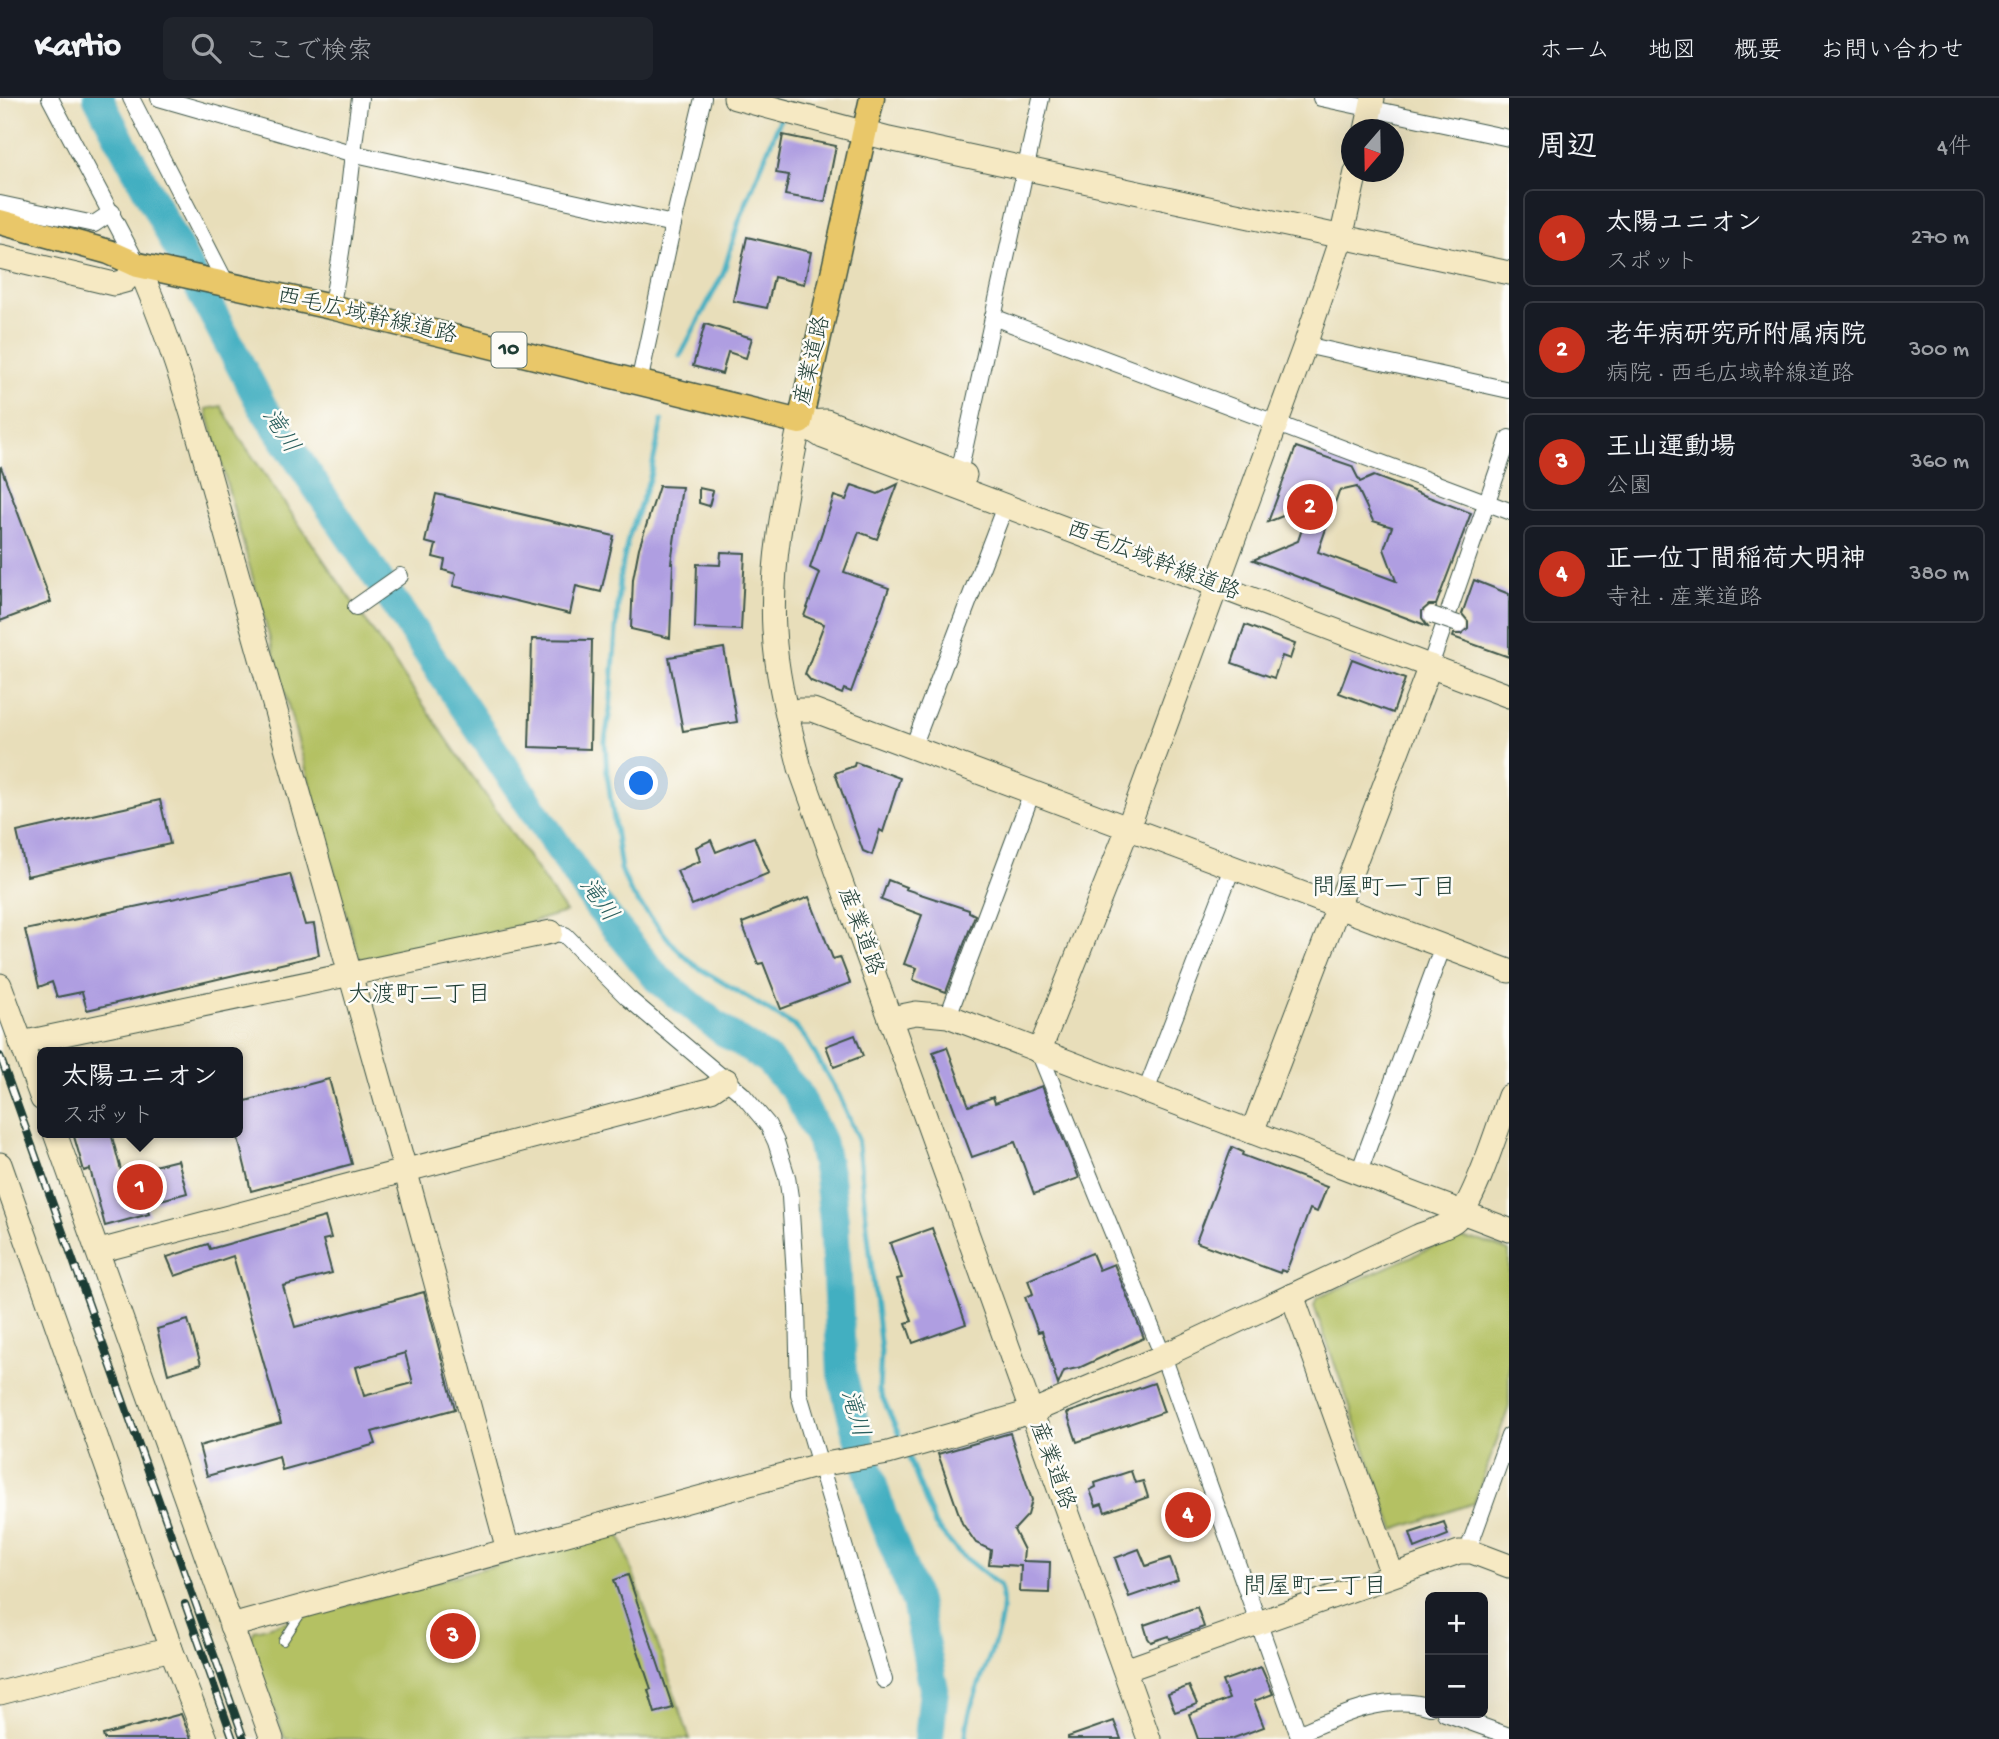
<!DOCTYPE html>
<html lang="ja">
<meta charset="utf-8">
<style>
body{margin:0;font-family:"Gochi Hand","Klee One",sans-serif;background:#20242c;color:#f1f3f6}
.controls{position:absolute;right:21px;bottom:21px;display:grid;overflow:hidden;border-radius:10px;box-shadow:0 7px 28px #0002}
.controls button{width:63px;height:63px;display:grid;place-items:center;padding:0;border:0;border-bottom:2px solid #363941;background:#171b24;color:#f1f3f6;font:35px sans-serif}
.compass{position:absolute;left:1341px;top:21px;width:63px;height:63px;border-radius:50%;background:#171b24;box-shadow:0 7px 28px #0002;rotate:200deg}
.you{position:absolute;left:642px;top:686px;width:24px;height:24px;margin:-18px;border:5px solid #fff;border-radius:50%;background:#1a73e8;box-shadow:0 0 0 10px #1a73e833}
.badge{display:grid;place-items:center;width:46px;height:46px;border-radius:50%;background:#c8321e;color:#fff;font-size:23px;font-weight:700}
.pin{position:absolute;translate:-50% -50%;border:4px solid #fff;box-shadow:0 2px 7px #0006}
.popup{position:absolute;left:37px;top:949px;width:206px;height:91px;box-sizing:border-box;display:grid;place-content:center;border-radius:10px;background:#171b24;filter:drop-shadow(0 2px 5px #0005);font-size:23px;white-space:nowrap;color:#9ea1a6}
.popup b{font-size:26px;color:#f1f3f6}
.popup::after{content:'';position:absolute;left:50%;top:100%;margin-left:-14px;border:14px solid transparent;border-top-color:#171b24}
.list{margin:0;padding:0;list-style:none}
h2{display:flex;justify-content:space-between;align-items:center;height:91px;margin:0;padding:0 28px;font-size:30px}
h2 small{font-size:23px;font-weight:400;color:#9ea1a6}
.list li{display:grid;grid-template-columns:46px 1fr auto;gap:21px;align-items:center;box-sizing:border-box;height:98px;margin:0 14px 14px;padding:0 14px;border:2px solid #363941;border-radius:10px}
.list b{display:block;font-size:26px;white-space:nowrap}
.list p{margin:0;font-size:23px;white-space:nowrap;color:#9ea1a6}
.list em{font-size:23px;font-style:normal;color:#9ea1a6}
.icon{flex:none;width:38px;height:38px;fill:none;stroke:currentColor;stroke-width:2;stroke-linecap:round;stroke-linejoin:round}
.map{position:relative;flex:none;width:1509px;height:1641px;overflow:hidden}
header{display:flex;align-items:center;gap:42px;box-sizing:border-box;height:98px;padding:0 35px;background:#171b24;border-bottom:2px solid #363941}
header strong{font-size:33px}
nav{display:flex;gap:38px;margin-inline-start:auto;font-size:24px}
.search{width:490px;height:63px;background:#20242c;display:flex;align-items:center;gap:18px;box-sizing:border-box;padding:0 24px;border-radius:10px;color:#9ea1a6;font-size:26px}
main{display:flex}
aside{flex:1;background:#171b24}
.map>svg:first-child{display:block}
</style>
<header>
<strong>Kartio</strong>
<div class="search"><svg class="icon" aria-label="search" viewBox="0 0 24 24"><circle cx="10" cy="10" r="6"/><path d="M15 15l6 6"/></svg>ここで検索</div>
<nav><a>ホーム</a><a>地図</a><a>概要</a><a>お問い合わせ</a></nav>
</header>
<main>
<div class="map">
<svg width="1509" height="1641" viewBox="0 0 1509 1641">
<rect width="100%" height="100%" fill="#fdfcf7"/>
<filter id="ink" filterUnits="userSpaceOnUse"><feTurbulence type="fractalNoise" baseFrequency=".0143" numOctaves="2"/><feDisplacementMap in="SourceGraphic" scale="14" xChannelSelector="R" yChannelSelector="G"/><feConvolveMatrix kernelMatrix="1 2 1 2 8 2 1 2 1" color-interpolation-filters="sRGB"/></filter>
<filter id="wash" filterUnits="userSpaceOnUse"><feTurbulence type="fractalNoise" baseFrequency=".00686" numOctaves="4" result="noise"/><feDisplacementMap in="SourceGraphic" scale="28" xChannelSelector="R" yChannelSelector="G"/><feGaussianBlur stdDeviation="1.57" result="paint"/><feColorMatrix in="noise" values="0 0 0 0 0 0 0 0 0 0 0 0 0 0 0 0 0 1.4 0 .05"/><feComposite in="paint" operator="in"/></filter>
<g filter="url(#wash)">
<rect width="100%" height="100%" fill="#e8deba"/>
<g fill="#b4c163" stroke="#6a7f4c" stroke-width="2">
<polygon points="221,308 241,342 566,814 497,834 367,863 358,859 206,311"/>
<polygon points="1453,1140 1481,1143 1509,1153 1509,1309 1474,1405 1394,1432 1314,1208 1317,1200"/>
<polygon points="619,1434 690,1641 285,1641 249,1543 255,1532"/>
</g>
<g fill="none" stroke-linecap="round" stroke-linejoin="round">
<g stroke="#43afc1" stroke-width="5">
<polyline points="680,258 723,176 739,123 782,17"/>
<polyline points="662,323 650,379 628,441 620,479 610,612 605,643 607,675 621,771 631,795 674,848 694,867 796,929 806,941 839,997 857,1039 881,1253 879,1292 903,1346"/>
<path d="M907,1355L935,1427L958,1454L999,1487C1016,1527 965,1595 966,1641"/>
</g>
<polyline stroke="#43afc1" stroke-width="30" points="98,0 262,308 598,808 657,880 723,933 768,962 797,994 821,1043 829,1079 834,1123 842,1276 855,1329 882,1417 916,1504 934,1591 929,1641"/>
</g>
<g id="blocks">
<g fill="#af9ee1" fill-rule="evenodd">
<polygon points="783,37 836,48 825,104 785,97 789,77 776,75"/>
<polygon points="747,139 811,154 804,186 774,179 767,210 733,203"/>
<polygon points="705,226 752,240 746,260 728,254 722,276 693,268"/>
<path d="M1296,349L1352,368L1360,384L1374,378L1471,415L1436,507H1429L1422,513V520L1428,528L1253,462L1298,443L1310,407L1268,424ZM1357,389L1373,423L1392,429L1384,451L1396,483L1318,454L1339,393Z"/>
<polygon points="1,369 51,504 0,523 0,370"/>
<polygon points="898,386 877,441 859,434 844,474 889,490 851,594 844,591 842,596 811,583 805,576 824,526 804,518 820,475 810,470 834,398 846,402 852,387 878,396"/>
<polygon points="659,388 682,389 671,465 673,465 670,540 631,531 633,481 639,450"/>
<polygon points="699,390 713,393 709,408 699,405"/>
<polygon points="436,396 614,438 601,494 576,488 570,516 453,488 456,476 443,472 445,462 433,459 436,447 425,444"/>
<polygon points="721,454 745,455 741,532 695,530 697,466 720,467"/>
<polygon points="1474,482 1509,496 1509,559 1453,539 1454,536 1461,536 1468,530 1468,523 1462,516"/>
<polygon points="1245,527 1295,546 1290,561 1282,558 1274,580 1232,565"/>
<polygon points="532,541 592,542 590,651 529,649"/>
<polygon points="724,550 737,624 683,633 669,559"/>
<polygon points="1352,561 1405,581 1393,615 1339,595"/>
<polygon points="855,664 900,680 883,734 880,732 872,757 863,753 835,675 854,668"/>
<polygon points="160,702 170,746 27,778 17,734"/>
<polygon points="754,739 769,775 692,807 677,773 700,763 696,749 711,742 716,754"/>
<polygon points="290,776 305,827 314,826 319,857 87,912 82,894 57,899 52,884 39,889 25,832"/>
<polygon points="888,782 906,789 905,791 969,812 969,814 975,817 946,894 913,882 917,870 904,866 922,817 881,802"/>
<polygon points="809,799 833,861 840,859 850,885 781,911 763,865 758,866 742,825"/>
<polygon points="855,937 863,958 834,969 826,948"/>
<polygon points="947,949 969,1008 993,999 995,1005 1042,988 1079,1080 1034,1096 1015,1044 972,1059 933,954"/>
<polygon points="329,981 352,1066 251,1093 238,1040 238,1005"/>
<polygon points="73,1035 111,1035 122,1076 178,1062 187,1095 146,1106 149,1116 105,1128 90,1071 84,1073"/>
<polygon points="1232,1049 1243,1054 1242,1057 1327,1089 1317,1114 1310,1111 1286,1174 1281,1172 1280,1175 1196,1144"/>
<path d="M325,1119L331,1140L323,1142L332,1175L283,1188L295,1229L424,1194L455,1311L372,1334L376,1346L282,1372L279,1358L207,1378L199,1348L281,1325L233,1158L175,1178L167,1159L208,1146L210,1151ZM405,1255L413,1285L364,1298L356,1269Z"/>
<polygon points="932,1130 966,1226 913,1245 906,1225 912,1223 897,1181 902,1180 890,1145"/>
<polygon points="1092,1155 1099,1172 1114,1166 1144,1240 1081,1269 1064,1273 1058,1287 1042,1233 1038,1234 1025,1199 1033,1196 1028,1182"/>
<polygon points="188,1222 201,1266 168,1276 157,1231"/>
<polygon points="1154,1285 1164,1314 1077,1344 1067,1315"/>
<polygon points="1010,1335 1032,1402 1028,1417 1014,1432 1024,1452 1023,1463 1050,1464 1049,1495 1020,1494 1021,1468 989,1466 991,1452 976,1445 962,1425 938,1356"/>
<polygon points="1131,1373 1135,1385 1143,1383 1148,1399 1105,1414 1102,1406 1096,1408 1090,1392 1096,1389 1095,1385"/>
<polygon points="1444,1424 1448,1437 1415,1450 1410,1435"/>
<polygon points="1139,1451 1146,1468 1170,1460 1178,1482 1129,1499 1115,1460"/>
<polygon points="628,1477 673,1610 655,1615 648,1592 651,1591 614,1482"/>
<polygon points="1197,1509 1204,1529 1170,1541 1169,1538 1151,1544 1148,1540 1144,1527"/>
<polygon points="1261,1569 1273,1596 1254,1603 1264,1629 1231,1641 1198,1641 1189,1616 1229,1601 1222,1583"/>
<polygon points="1189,1588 1197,1606 1175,1614 1168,1596"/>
<polygon points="181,1616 191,1641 104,1641 103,1637"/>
<polygon points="1114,1623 1121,1641 1068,1641 1068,1639"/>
</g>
</g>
</g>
<g filter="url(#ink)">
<use href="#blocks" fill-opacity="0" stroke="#3d5548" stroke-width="2"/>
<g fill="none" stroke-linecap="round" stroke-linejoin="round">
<defs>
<polyline id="lane" points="283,1543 302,1514"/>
<g id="street">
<polyline points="50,0 138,167"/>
<polyline points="131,0 227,187"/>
<polyline points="159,0 351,55 673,126"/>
<polyline points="1321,0 1509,40"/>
<polyline points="0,106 94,126 112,114"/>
<path d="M331,209C346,142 350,69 360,0"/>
<polyline points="993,219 1509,413"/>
<polyline points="1305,247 1509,292"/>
<polyline points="639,285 673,126 703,0"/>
<polyline points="959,375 1041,0"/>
<polyline points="356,509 400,478"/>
<polyline points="1430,568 1509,340"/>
<polyline points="913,649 1005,408"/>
<polyline points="551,834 565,837 628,900 742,996 768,1027 776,1044 787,1079 790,1099 797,1209 799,1296 884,1582"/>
<polyline points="948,918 1032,694"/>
<polyline points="1039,954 1163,1258 1300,1641"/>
<polyline points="1146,993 1232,770"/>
<polyline points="1359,1074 1443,848"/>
<polyline points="1466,1453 1468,1452 1509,1338"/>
<polyline points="1445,1615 1509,1638"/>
<path d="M1298,1636C1336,1619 1388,1594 1430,1609"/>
</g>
<g id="secondary">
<polyline points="735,0 889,41 1509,175"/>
<polyline points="1366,32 1373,0"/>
<path d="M0,159L114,186L125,183L138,167C163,223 182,281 199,340L405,1071L508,1452"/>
<path d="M800,324C786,393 770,462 774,532C776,578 789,625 800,670L1149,1641"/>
<polyline points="800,324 823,339 1509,598"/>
<polyline points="800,324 826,323 965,377"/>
<polyline points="787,617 799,612 813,612 1509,873"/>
<polyline points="0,887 42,1001"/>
<polyline points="891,920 916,915 948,918 1509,1132"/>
<polyline points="21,945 551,834"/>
<polyline points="1039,954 1128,730 1305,247 1341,140 1356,74"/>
<polyline points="1252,1034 1430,568"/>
<polyline points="55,1035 272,1641"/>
<polyline points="0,1066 171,1551 206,1641"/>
<polyline points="99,1153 711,992 726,982"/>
<polyline points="1292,1197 1392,1476"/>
<path d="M231,1528L819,1367L888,1355L1031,1314L1163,1258L1418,1138C1430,1133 1444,1130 1454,1123C1474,1109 1499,1025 1509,998"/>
<polyline points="1125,1572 1459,1454 1472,1454 1509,1468"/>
<polyline points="0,1595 171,1551"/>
</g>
<polyline id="primary" points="0,124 109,154 138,167 331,209 800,324 872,0"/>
</defs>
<use href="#lane" stroke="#3d5548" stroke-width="10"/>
<use href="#street" stroke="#3d5548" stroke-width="18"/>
<use href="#secondary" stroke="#3d5548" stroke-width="25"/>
<use href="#primary" stroke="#3d5548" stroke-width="27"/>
<use href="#lane" stroke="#fff" stroke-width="8"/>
<use href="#street" stroke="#fff" stroke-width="16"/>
<use href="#secondary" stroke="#f6e9c3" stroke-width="23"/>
<use href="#primary" stroke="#e9c769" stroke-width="24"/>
<defs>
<g id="rail">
<polyline points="0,958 244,1641"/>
<polyline points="185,1506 233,1641"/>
</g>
</defs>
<use href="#rail" stroke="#1f3d34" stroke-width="8"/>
<use href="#rail" stroke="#fdfcf7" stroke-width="5" stroke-dasharray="16" stroke-linecap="butt"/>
<defs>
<polyline id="street-bridge" points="1432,517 1458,526"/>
</defs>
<use href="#street-bridge" stroke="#3d5548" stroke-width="18" stroke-linecap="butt"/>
<use href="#street-bridge" stroke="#fff" stroke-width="16"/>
</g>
</g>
<g text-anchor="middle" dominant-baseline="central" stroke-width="5" stroke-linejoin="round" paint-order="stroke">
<rect fill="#fdfcf7" stroke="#62766e" stroke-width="2" x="491.5" y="234.5" width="35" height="35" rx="5"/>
<g font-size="21" font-weight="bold" fill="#1f3d34">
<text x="509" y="252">10</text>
</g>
<g font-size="23" fill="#1f3d34" stroke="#fdfcf7">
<text transform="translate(367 219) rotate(13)">西毛広域幹線道路</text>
<text transform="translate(814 263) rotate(-77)">産業道路</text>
<text transform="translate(1153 464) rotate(21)">西毛広域幹線道路</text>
<text transform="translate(859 834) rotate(70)">産業道路</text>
<text transform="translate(1051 1368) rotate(70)">産業道路</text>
</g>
<g font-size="24" font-style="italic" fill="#2a5f5e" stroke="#fdfcf7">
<text transform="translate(279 334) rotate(57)">滝川</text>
<text transform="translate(597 803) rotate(54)">滝川</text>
<text transform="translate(853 1316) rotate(74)">滝川</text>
</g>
<g font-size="24" fill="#1f3d34" stroke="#fdfcf7">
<text x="1384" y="791">問屋町一丁目</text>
<text x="419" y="898">大渡町二丁目</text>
<text x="1315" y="1490">問屋町二丁目</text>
</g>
</g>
</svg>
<div class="controls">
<button>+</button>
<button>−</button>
</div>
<svg class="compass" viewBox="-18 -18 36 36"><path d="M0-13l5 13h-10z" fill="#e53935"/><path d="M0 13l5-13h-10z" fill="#9ea1a6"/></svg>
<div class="you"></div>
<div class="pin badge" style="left:140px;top:1089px">1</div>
<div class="popup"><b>太陽ユニオン</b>スポット</div>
<div class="pin badge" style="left:1310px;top:409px">2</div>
<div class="pin badge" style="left:453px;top:1538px">3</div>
<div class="pin badge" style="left:1188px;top:1417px">4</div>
</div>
<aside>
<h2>周辺<small>4件</small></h2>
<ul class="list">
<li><span class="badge">1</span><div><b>太陽ユニオン</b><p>スポット</p></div><em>270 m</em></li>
<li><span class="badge">2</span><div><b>老年病研究所附属病院</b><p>病院 · 西毛広域幹線道路</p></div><em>300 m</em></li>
<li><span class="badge">3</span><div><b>王山運動場</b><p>公園</p></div><em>360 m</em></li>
<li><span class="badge">4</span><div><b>正一位丁間稲荷大明神</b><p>寺社 · 産業道路</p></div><em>380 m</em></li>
</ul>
</aside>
</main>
